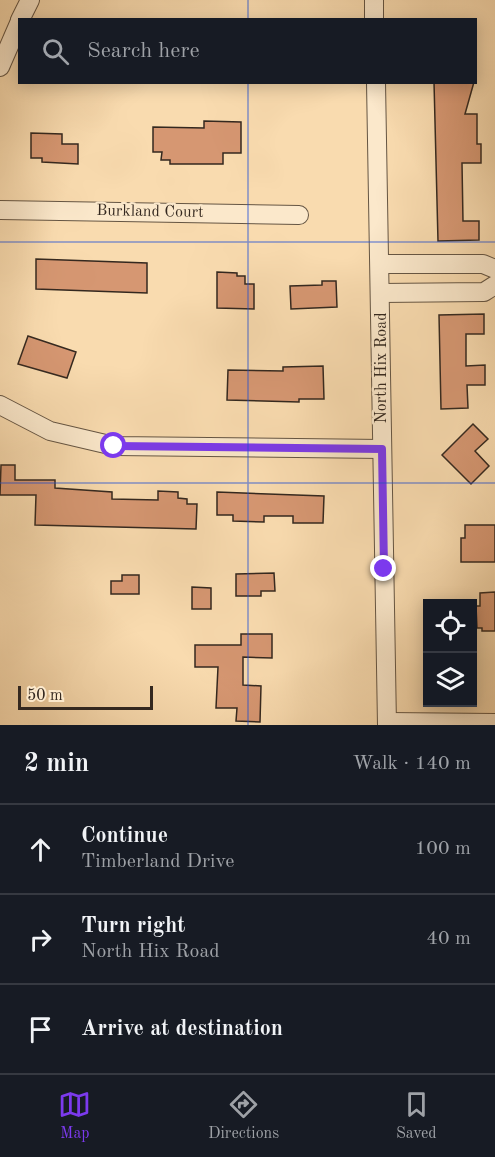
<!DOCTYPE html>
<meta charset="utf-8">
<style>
body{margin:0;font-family:"Old Standard TT",serif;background:#242831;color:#f1f3f6}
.controls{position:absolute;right:18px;bottom:18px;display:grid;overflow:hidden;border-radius:0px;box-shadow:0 3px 15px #0003}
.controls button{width:54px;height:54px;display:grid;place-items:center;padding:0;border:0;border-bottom:2px solid #363941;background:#171b24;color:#f1f3f6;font:30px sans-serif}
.scale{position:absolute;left:18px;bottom:15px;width:135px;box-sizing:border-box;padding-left:6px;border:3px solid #34281f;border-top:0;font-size:16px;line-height:21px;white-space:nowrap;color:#34281f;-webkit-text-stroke:4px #fbe8cb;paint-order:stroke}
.stop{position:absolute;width:18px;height:18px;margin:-14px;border:4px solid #7c3aed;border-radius:50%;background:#fff}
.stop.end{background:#7c3aed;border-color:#fff;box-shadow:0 2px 6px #0008}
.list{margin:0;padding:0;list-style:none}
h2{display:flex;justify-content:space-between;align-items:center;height:78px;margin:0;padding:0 24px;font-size:26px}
h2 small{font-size:20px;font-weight:400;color:#9ea1a6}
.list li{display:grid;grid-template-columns:39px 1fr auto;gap:18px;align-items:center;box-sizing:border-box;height:90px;padding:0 24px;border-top:2px solid #363941}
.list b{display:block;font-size:22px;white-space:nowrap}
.list p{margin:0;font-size:20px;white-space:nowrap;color:#9ea1a6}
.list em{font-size:20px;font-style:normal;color:#9ea1a6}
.icon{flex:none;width:33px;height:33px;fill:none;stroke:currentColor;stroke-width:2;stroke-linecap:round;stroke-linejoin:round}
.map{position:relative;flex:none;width:495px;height:725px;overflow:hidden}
.search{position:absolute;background:#171b24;box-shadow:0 3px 15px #0003;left:18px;right:18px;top:18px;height:66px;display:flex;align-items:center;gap:15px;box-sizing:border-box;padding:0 21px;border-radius:0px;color:#9ea1a6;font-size:22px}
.sheet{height:348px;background:#171b24}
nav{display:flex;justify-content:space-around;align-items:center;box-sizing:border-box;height:84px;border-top:2px solid #363941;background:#171b24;font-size:16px;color:#9ea1a6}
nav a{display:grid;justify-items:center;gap:3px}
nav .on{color:#7c3aed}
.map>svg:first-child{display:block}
</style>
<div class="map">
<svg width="495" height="725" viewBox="0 0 495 725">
<rect width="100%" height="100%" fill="#f9dbaf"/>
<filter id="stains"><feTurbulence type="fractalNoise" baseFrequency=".00333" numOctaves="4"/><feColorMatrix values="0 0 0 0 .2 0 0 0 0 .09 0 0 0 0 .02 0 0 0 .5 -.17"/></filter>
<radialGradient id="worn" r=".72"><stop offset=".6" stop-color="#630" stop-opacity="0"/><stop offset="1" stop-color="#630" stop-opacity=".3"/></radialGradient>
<g fill="#d69772" stroke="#34281f" stroke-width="1.5">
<polygon points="434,82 474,82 465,114 477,114 477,144 481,144 481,163 462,163 463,221 479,221 479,240 438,241"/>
<polygon points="204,121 241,122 241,153 223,153 223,164 170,164 170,160 161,160 162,152 153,152 153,127 204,128"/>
<polygon points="31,133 62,134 62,144 78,144 78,164 42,162 42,158 31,158"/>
<polygon points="36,259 147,263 147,293 36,289"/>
<polygon points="217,272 237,273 237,276 245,276 245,284 254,284 254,309 217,308"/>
<polygon points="322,281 336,281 337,307 291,309 290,286 322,285"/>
<polygon points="484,314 484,334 466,334 466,366 485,365 485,385 467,385 468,408 441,409 439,315"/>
<polygon points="28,336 76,352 67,378 18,364"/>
<polygon points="323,366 324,399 299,399 299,402 227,400 228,370 283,371 283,367"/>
<polygon points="473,424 488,439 475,451 489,466 471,484 442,455"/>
<polygon points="1,465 15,465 15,480 55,480 55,488 112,492 112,499 158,500 158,491 178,492 178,498 187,499 187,504 197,504 196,529 35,525 36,495 0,495"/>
<polygon points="217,492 324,496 323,523 293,523 293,516 264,516 264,522 233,521 233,515 217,515"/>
<polygon points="465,525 495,525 495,562 461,562 461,538 465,538"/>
<polygon points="274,573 275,591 261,591 261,596 236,596 236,574"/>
<polygon points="122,575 139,575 139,594 111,594 111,581 122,581"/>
<polygon points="192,587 211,588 211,609 192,609"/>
<polygon points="495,592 495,631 482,631 482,628 477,628 476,606 480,606 480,593"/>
<polygon points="241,634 272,634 272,658 243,657 243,685 261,686 260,722 236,721 237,708 216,708 218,667 195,667 195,645 241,645"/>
</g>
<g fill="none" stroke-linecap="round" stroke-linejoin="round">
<defs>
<g id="minor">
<polyline points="374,0 374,20"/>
<polyline points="20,20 30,0"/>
<polyline points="0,67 20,21"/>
<polyline points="376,82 387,725"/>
<polyline points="0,210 299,215"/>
<polyline points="380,264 483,264 495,269"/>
<polyline points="381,293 484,292 495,285"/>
<polyline points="0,405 50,431 114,446 382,449"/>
<polyline points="387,722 495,723"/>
</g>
</defs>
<use href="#minor" stroke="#655543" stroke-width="20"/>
<use href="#minor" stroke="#fbe8cb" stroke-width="18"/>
</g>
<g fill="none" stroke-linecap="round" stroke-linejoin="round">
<polyline stroke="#7c3aed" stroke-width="8" points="114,446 382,449 384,569"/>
</g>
<path fill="none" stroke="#1d4ed8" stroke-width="1.5" stroke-opacity="0.55" d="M248,0V20M248,82V725M0,242H495M0,483H495"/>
<g text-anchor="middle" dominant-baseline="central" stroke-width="4.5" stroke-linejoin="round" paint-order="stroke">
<g font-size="16" fill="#34281f" stroke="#fbe8cb">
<text transform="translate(150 212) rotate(1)">Burkland Court</text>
<text transform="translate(382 368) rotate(-90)">North Hix Road</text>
</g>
</g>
<rect width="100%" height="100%" filter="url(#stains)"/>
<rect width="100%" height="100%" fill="url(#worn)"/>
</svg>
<div class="controls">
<button><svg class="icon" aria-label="locate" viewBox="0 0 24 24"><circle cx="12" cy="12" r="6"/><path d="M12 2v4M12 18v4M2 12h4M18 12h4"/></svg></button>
<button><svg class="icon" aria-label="layers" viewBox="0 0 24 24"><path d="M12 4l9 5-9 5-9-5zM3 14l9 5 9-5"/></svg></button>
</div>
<div class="scale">50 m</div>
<div class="stop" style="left:114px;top:446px"></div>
<div class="stop end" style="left:384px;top:569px"></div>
<div class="search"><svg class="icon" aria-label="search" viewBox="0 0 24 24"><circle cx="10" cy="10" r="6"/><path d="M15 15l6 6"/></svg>Search here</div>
</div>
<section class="sheet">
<h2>2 min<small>Walk · 140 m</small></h2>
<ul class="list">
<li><svg class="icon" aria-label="ahead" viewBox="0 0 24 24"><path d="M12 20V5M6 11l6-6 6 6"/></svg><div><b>Continue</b><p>Timberland Drive</p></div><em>100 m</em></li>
<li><svg class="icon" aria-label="right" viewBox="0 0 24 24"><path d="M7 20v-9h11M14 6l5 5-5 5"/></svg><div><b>Turn right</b><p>North Hix Road</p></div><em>40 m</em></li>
<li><svg class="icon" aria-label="arrive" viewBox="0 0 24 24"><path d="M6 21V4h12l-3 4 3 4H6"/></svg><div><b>Arrive at destination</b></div></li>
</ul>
</section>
<nav>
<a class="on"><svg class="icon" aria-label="map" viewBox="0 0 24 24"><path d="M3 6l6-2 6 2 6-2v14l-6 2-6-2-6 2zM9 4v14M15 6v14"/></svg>Map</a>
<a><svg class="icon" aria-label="directions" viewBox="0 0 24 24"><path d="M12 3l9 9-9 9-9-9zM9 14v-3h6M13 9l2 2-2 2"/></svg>Directions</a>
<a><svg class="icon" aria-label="saved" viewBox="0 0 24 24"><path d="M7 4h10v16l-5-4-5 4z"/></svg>Saved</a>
</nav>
